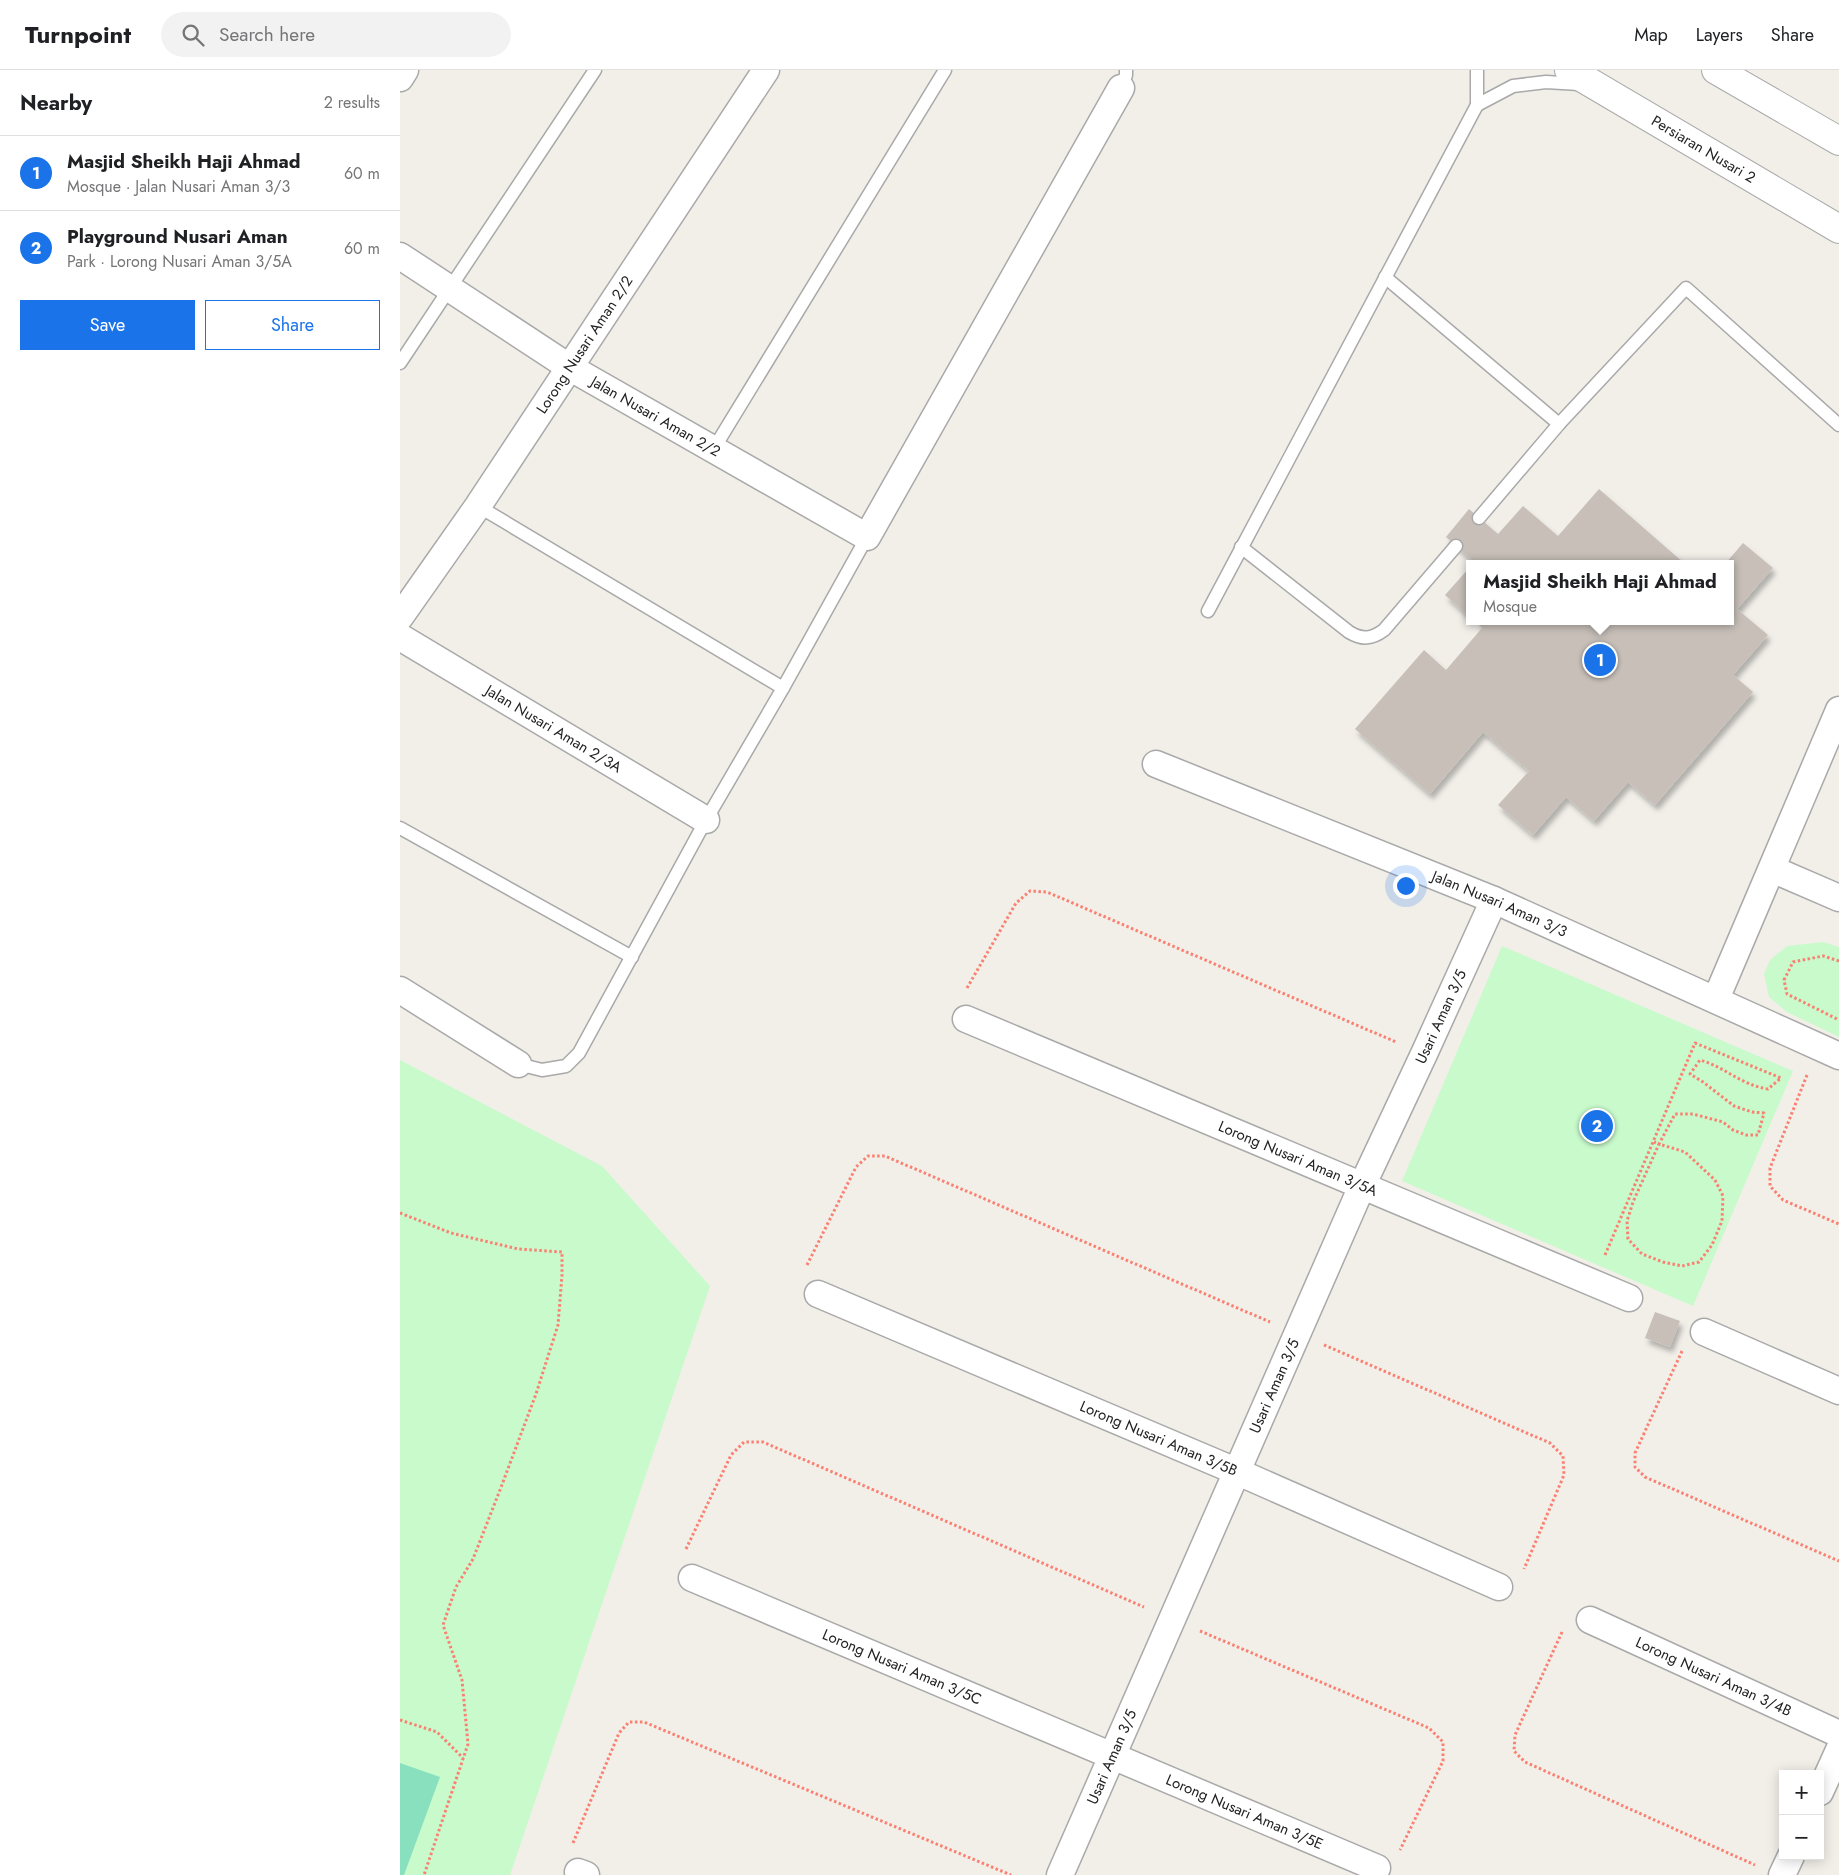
<!DOCTYPE html>
<meta charset="utf-8">
<style>
body{margin:0;font-family:Jost,sans-serif;background:#f2f2f2;color:#202124}
.controls{position:absolute;right:15px;bottom:15px;display:grid;overflow:hidden;border-radius:0px;box-shadow:0 2px 12px #0003}
.controls button{width:45px;height:45px;display:grid;place-items:center;padding:0;border:0;border-bottom:1px solid #e0e0e0;background:#fff;color:#202124;font:25px sans-serif}
.you{position:absolute;left:1005px;top:815px;width:18px;height:18px;margin:-12px;border:4px solid #fff;border-radius:50%;background:#1a73e8;box-shadow:0 0 0 8px #1a73e833}
.badge{display:grid;place-items:center;width:32px;height:32px;border-radius:50%;background:#1a73e8;color:#fff;font-size:16px;font-weight:700}
.pin{position:absolute;translate:-50% -50%;border:2px solid #fff;box-shadow:0 1px 5px #0006}
.popup{position:absolute;left:1066px;top:490px;width:268px;height:65px;box-sizing:border-box;display:grid;place-content:center;border-radius:0px;background:#fff;filter:drop-shadow(0 1px 4px #0005);font-size:16px;white-space:nowrap;color:#757577}
.popup b{font-size:19px;color:#202124}
.popup::after{content:'';position:absolute;left:50%;top:100%;margin-left:-10px;border:10px solid transparent;border-top-color:#fff}
.list{margin:0;padding:0;list-style:none}
h2{display:flex;justify-content:space-between;align-items:center;height:65px;margin:0;padding:0 20px;font-size:21px}
h2 small{font-size:16px;font-weight:400;color:#757577}
.list li{display:grid;grid-template-columns:32px 1fr auto;gap:15px;align-items:center;box-sizing:border-box;height:75px;padding:0 20px;border-top:1px solid #e0e0e0}
.list b{display:block;font-size:19px;white-space:nowrap}
.list p{margin:0;font-size:16px;white-space:nowrap;color:#757577}
.list em{font-size:16px;font-style:normal;color:#757577}
.actions{display:flex;gap:10px;padding:15px 20px}
.actions a{flex:1;padding:11px 0;border:1px solid #1a73e8;border-radius:0px;text-align:center;font-size:18px;color:#1a73e8}
.actions .main{background:#1a73e8;color:#fff}
.icon{flex:none;width:28px;height:28px;fill:none;stroke:currentColor;stroke-width:2;stroke-linecap:round;stroke-linejoin:round}
.map{position:relative;flex:none;width:1439px;height:1805px;overflow:hidden}
header{display:flex;align-items:center;gap:30px;box-sizing:border-box;height:70px;padding:0 25px;background:#fff;border-bottom:1px solid #e0e0e0}
header strong{font-size:24px}
nav{display:flex;gap:28px;margin-inline-start:auto;font-size:18px}
.search{width:350px;height:45px;background:#f2f2f2;display:flex;align-items:center;gap:12px;box-sizing:border-box;padding:0 18px;border-radius:28px;color:#757577;font-size:19px}
main{display:flex}
aside{flex:1;background:#fff}
.map>svg:first-child{display:block}
</style>
<header>
<strong>Turnpoint</strong>
<div class="search"><svg class="icon" aria-label="search" viewBox="0 0 24 24"><circle cx="10" cy="10" r="6"/><path d="M15 15l6 6"/></svg>Search here</div>
<nav><a>Map</a><a>Layers</a><a>Share</a></nav>
</header>
<main>
<aside>
<h2>Nearby<small>2 results</small></h2>
<ul class="list">
<li><span class="badge">1</span><div><b>Masjid Sheikh Haji Ahmad</b><p>Mosque · Jalan Nusari Aman 3/3</p></div><em>60 m</em></li>
<li><span class="badge">2</span><div><b>Playground Nusari Aman</b><p>Park · Lorong Nusari Aman 3/5A</p></div><em>60 m</em></li>
</ul>
<div class="actions"><a class="main">Save</a><a>Share</a></div>
</aside>
<div class="map">
<svg width="1439" height="1805" viewBox="0 0 1439 1805">
<defs>
<filter id="shadow"><feDropShadow dx="3" dy="5.5" stdDeviation="2.5" flood-color="#0004"/></filter>
</defs>
<rect width="100%" height="100%" fill="#f2efe9"/>
<g fill="#c8facc">
<polygon points="1423,872 1439,877 1439,967 1387,942 1369,927 1364,904 1370,890 1387,876"/>
<polygon points="1102,876 1393,1001 1293,1236 1002,1111"/>
<polygon points="0,990 202,1096 310,1216 110,1805 0,1805"/>
</g>
<polygon fill="#88e0be" points="0,1693 40,1707 4,1805 0,1805"/>
<g fill="#c7bfb8" filter="url(#shadow)">
<polygon points="1199,419 1285,494 1072,494 1074,492 1046,467 1069,439 1098,464 1123,436 1158,466"/>
<polygon points="1343,473 1373,498 1337,539 1368,565 1333,605 1353,622 1255,735 1228,712 1194,751 1166,727 1133,765 1098,735 1129,701 1083,662 1030,724 955,659 1024,580 1046,600 1082,558 1075,551 1330,551 1330,494 1325,494"/>
<polygon points="1070,497 1070,547 1045,525"/>
<polygon points="1255,1242 1280,1251 1270,1277 1245,1268"/>
</g>
<g fill="none" stroke-linecap="round" stroke-linejoin="round">
<defs>
<g id="service">
<polyline points="721,18 726,5 726,0"/>
<polyline points="1077,35 1113,16 1146,12 1179,14"/>
<polyline points="985,207 1159,354"/>
<polyline points="0,293 195,0"/>
<polyline points="313,380 545,0"/>
<polyline points="78,436 383,618"/>
<polyline points="1079,448 1159,354 1286,218 1439,355"/>
<path d="M841,477L949,562C962,570 972,569 984,560L1056,476"/>
<polyline points="808,541 1077,35 1077,0"/>
<polyline points="0,758 232,887"/>
<polyline points="118,994 142,1000 166,996 179,983 306,750 383,618 467,467"/>
</g>
<g id="minor">
<polyline points="0,8 5,0"/>
<path id="s1" d="M0,186L169,297L467,467L721,18"/>
<path id="s2" d="M0,547L78,436L366,0"/>
<path id="s3" d="M0,567L306,750"/>
<path id="s4" d="M756,694L1094,830L1439,986"/>
<polyline points="1372,799 1439,828"/>
<polyline points="0,920 118,994"/>
<polyline points="1316,929 1439,640"/>
<path id="s5" d="M566,949L1229,1228"/>
<path id="s6" d="M418,1224L838,1402L1099,1517"/>
<polyline points="1304,1262 1439,1321"/>
<path id="s7" d="M292,1508L977,1798"/>
<path id="s8" d="M1190,1550L1439,1664"/>
<polyline points="1420,1722 1439,1680"/>
<polyline points="178,1802 186,1805"/>
<path id="s9" d="M660,1805L962,1116L1024,984L1094,830"/>
<polyline points="1382,1805 1391,1786"/>
</g>
<g id="tertiary">
<path id="s10" d="M1169,0L1439,159"/>
<polyline points="1316,0 1439,71"/>
</g>
</defs>
<use href="#service" stroke="#a9a9a9" stroke-width="15"/>
<use href="#minor" stroke="#a9a9a9" stroke-width="29"/>
<use href="#tertiary" stroke="#a9a9a9" stroke-width="30"/>
<g stroke="#fa8072" stroke-width="3" stroke-dasharray="2.5 2.5" stroke-linecap="butt">
<polyline points="1439,891 1423,886 1393,892 1384,910 1387,924 1439,950"/>
<polyline points="567,918 616,833 630,821 647,822 996,972"/>
<polyline points="1407,1005 1370,1098 1370,1116 1383,1130 1439,1154"/>
<polyline points="0,1143 51,1163 118,1179 162,1182 162,1205 158,1255 136,1324 100,1420 73,1489 56,1517 43,1555 62,1610 68,1674 24,1805"/>
<path d="M1205,1185L1295,973L1381,1008L1368,1019C1341,1015 1325,997 1300,990L1290,1004L1303,1012L1334,1036L1352,1042L1364,1043L1358,1065H1346L1333,1060L1323,1052L1293,1044H1275L1259,1074L1285,1082L1315,1110L1323,1126L1322,1151L1312,1175L1299,1192L1282,1196L1263,1192L1242,1184L1228,1169L1227,1151L1233,1132L1259,1074L1254,1072"/>
<polyline points="407,1195 456,1097 468,1086 485,1086 870,1252"/>
<polyline points="924,1275 1150,1373 1163,1386 1164,1405 1124,1499"/>
<polyline points="1282,1281 1235,1383 1235,1397 1245,1407 1439,1491"/>
<polyline points="286,1479 331,1385 344,1372 363,1372 744,1537"/>
<polyline points="800,1561 1029,1658 1043,1672 1043,1691 1000,1780"/>
<polyline points="1162,1562 1115,1665 1114,1681 1125,1692 1355,1795"/>
<polyline points="0,1650 37,1662 63,1688"/>
<polyline points="173,1773 219,1663 229,1652 244,1652 611,1805"/>
</g>
<use href="#service" stroke="#fff" stroke-width="12"/>
<use href="#minor" stroke="#fff" stroke-width="26"/>
<use href="#tertiary" stroke="#fff" stroke-width="28"/>
</g>
<g text-anchor="middle" dominant-baseline="central" stroke-width="4" stroke-linejoin="round" paint-order="stroke">
<g font-size="15" fill="#222" stroke="#fff">
<text stroke="none"><textPath href="#s10" startOffset="156">Persiaran Nusari 2</textPath></text>
<text stroke="none"><textPath href="#s2" startOffset="329">Lorong Nusari Aman 2/2</textPath></text>
<text stroke="none"><textPath href="#s1" startOffset="302">Jalan Nusari Aman 2/2</textPath></text>
<text stroke="none"><textPath href="#s3" startOffset="179">Jalan Nusari Aman 2/3A</textPath></text>
<text stroke="none"><textPath href="#s4" startOffset="371">Jalan Nusari Aman 3/3</textPath></text>
<text stroke="none"><textPath href="#s9" startOffset="939">Usari Aman 3/5</textPath></text>
<text stroke="none"><textPath href="#s5" startOffset="360">Lorong Nusari Aman 3/5A</textPath></text>
<text stroke="none"><textPath href="#s9" startOffset="534">Usari Aman 3/5</textPath></text>
<text stroke="none"><textPath href="#s6" startOffset="370">Lorong Nusari Aman 3/5B</textPath></text>
<text stroke="none"><textPath href="#s7" startOffset="228">Lorong Nusari Aman 3/5C</textPath></text>
<text stroke="none"><textPath href="#s8" startOffset="136">Lorong Nusari Aman 3/4B</textPath></text>
<text stroke="none"><textPath href="#s9" startOffset="129">Usari Aman 3/5</textPath></text>
<text stroke="none"><textPath href="#s7" startOffset="600">Lorong Nusari Aman 3/5E</textPath></text>
</g>
</g>
</svg>
<div class="controls">
<button>+</button>
<button>−</button>
</div>
<div class="you"></div>
<div class="pin badge" style="left:1200px;top:590px">1</div>
<div class="popup"><b>Masjid Sheikh Haji Ahmad</b>Mosque</div>
<div class="pin badge" style="left:1197px;top:1056px">2</div>
</div>
</main>
